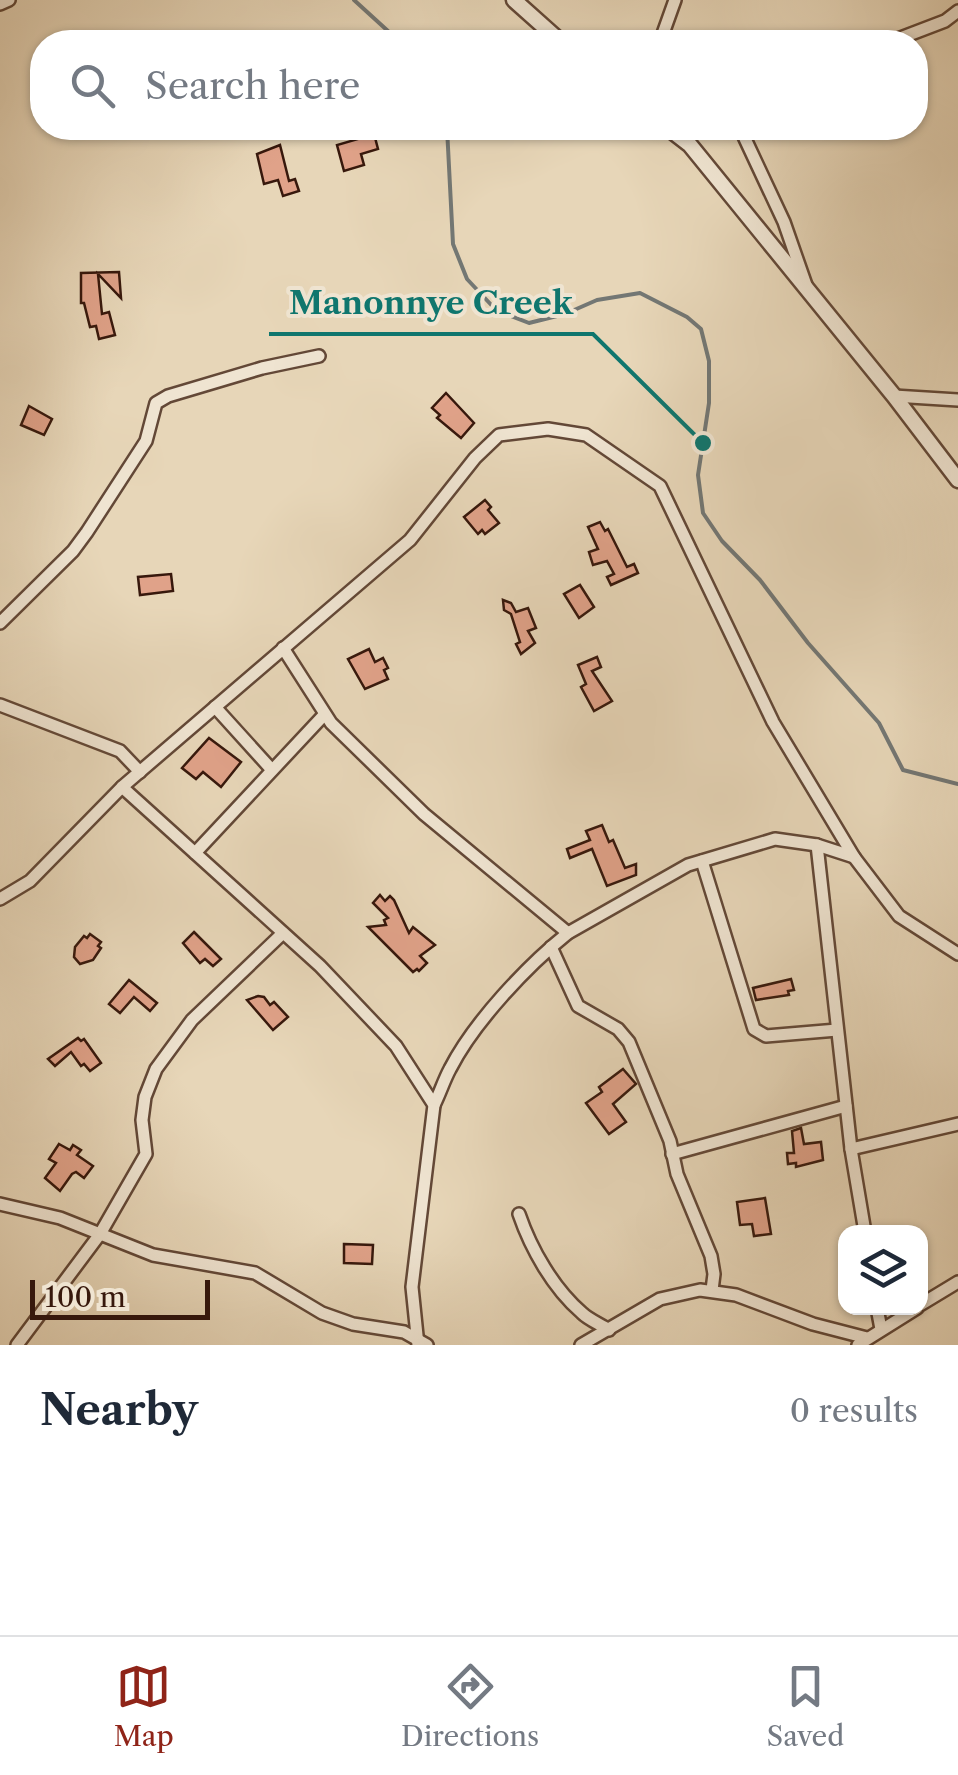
<!DOCTYPE html>
<style>
body{margin:0;font-family:"Libre Caslon Text",serif;background:#f6f6f7;color:#1f2937}
.controls{position:absolute;right:30px;bottom:30px;display:grid;overflow:hidden;border-radius:20px;box-shadow:0 2px 8px #0004}
.controls button{width:90px;height:90px;display:grid;place-items:center;padding:0;border:0;border-bottom:2px solid #e0e1e3;background:#fff;color:#1f2937;font:50px sans-serif}
.scale{position:absolute;left:30px;bottom:25px;width:180px;box-sizing:border-box;padding-left:10px;border:5px solid #37180c;border-top:0;font-size:28px;line-height:35px;white-space:nowrap;color:#37180c;-webkit-text-stroke:8px #efe4d1;paint-order:stroke}
.list{margin:0;padding:0;list-style:none}
h2{display:flex;justify-content:space-between;align-items:center;height:130px;margin:0;padding:0 40px;font-size:42px}
h2 small{font-size:32px;font-weight:400;color:#747a83}
.icon{flex:none;width:55px;height:55px;fill:none;stroke:currentColor;stroke-width:2;stroke-linecap:round;stroke-linejoin:round}
.map{position:relative;flex:none;width:958px;height:1345px;overflow:hidden}
.search{position:absolute;background:#fff;box-shadow:0 2px 8px #0004;left:30px;right:30px;top:30px;height:110px;display:flex;align-items:center;gap:25px;box-sizing:border-box;padding:0 35px;border-radius:40px;color:#747a83;font-size:38px}
.sheet{height:290px;background:#fff}
nav{display:flex;justify-content:space-around;align-items:center;box-sizing:border-box;height:140px;border-top:2px solid #e0e1e3;background:#fff;font-size:28px;color:#747a83}
nav a{display:grid;justify-items:center;gap:5px}
nav .on{color:#8f2418}
.map>svg:first-child{display:block}
</style>
<div class="map">
<svg width="958" height="1345" viewBox="0 0 958 1345">
<rect width="100%" height="100%" fill="#e7d6b8"/>
<filter id="stains"><feTurbulence type="fractalNoise" baseFrequency=".002" numOctaves="4"/><feColorMatrix values="0 0 0 0 .2 0 0 0 0 .09 0 0 0 0 .02 0 0 0 .5 -.17"/></filter>
<radialGradient id="worn" r=".72"><stop offset=".6" stop-color="#630" stop-opacity="0"/><stop offset="1" stop-color="#630" stop-opacity=".3"/></radialGradient>
<g fill="none" stroke-linecap="round" stroke-linejoin="round">
<g stroke="#737774" stroke-width="4">
<polyline points="354,0 400,42"/>
<polyline points="447,128 453,244 467,279 496,310 529,323 565,314 597,300 640,293 687,317 701,329 709,361 709,403 698,475 703,513 722,541 760,580 808,643 879,723 903,770 958,784"/>
</g>
</g>
<g fill="#e0a289" stroke="#37180c" stroke-width="2.5">
<polygon points="373,130 378,149 361,154 364,165 344,171 337,145 365,137 364,133"/>
<polygon points="280,145 289,181 295,179 299,191 283,196 278,180 264,184 257,154"/>
<polygon points="119,272 121,298 98,274 102,314 109,312 115,335 99,339 96,326 90,327 84,303 81,303 81,273"/>
<polygon points="446,393 474,423 461,438 437,418 440,415 432,408"/>
<polygon points="29,406 52,419 44,435 21,425"/>
<polygon points="485,500 491,507 488,510 499,523 485,534 482,530 478,534 464,517"/>
<polygon points="600,522 605,531 608,529 627,567 634,564 638,573 611,585 607,577 614,574 607,561 593,565 589,552 598,549 588,527"/>
<polygon points="171,574 173,591 140,595 138,577"/>
<polygon points="580,585 594,607 579,618 564,594"/>
<polygon points="503,600 511,603 516,612 528,608 536,628 528,631 535,643 521,654 516,644 520,642 511,614 504,610"/>
<polygon points="369,649 375,662 383,658 388,668 384,670 388,679 365,689 348,659"/>
<polygon points="597,657 601,667 592,671 612,701 594,711 581,687 586,684 578,665"/>
<polygon points="209,738 241,762 221,787 203,772 196,779 182,768"/>
<polygon points="602,825 609,842 613,840 625,868 636,864 636,875 607,886 592,849 570,858 567,849 590,840 586,831"/>
<polygon points="380,895 385,901 390,896 394,900 409,933 413,927 435,945 420,956 427,963 419,971 417,969 413,972 368,927 386,925 384,920 388,918 373,903"/>
<polygon points="194,932 221,959 213,966 205,959 200,963 183,943"/>
<polygon points="90,934 101,942 98,946 101,948 93,960 80,964 74,957 75,947 84,936 87,938"/>
<polygon points="791,979 794,990 788,991 789,995 756,1000 753,988"/>
<polygon points="129,980 157,1003 150,1011 134,997 120,1013 109,1004"/>
<polygon points="258,996 264,997 270,1005 274,1002 288,1017 273,1030 247,1000"/>
<polygon points="78,1038 81,1041 84,1039 101,1063 90,1071 84,1064 81,1066 71,1052 55,1066 48,1059"/>
<polygon points="623,1069 636,1084 613,1104 626,1122 609,1134 586,1103 602,1092 599,1087"/>
<polygon points="801,1128 804,1144 821,1142 823,1160 796,1167 796,1163 788,1164 787,1153 794,1153 792,1131"/>
<polygon points="59,1144 70,1150 73,1145 81,1150 77,1155 93,1166 84,1178 76,1172 72,1174 60,1191 45,1178 56,1163 49,1159"/>
<polygon points="765,1198 771,1234 754,1236 752,1224 740,1225 737,1202"/>
<polygon points="344,1244 373,1245 372,1264 344,1263"/>
</g>
<g fill="none" stroke-linecap="round" stroke-linejoin="round">
<defs>
<g id="minor">
<polyline points="0,4 9,0"/>
<polyline points="660,42 675,0"/>
<polyline points="890,42 945,21 958,11"/>
<polyline points="740,128 784,222 806,285"/>
<polyline points="894,396 958,400"/>
<polyline points="0,623 73,551 87,532 146,441 156,403 168,396 262,368 319,356"/>
<polyline points="283,648 331,723 424,814 568,933"/>
<polyline points="0,705 120,751 140,772"/>
<polyline points="215,707 272,770"/>
<polyline points="122,787 320,966 396,1046 434,1105 412,1287 418,1345"/>
<polyline points="817,845 851,1149 865,1232"/>
<polyline points="195,853 324,715"/>
<polyline points="702,861 754,1029 766,1036 837,1030"/>
<polyline points="0,899 30,881 122,787 410,540 475,458 499,435 548,429 586,435 660,486 773,722 854,857 899,916 958,954"/>
<polyline points="551,947 578,1006 618,1029 629,1042 670,1141 677,1174 711,1256 714,1274 712,1290"/>
<path d="M434,1105C440,1093 444,1080 450,1069C474,1022 527,966 568,933L688,865L775,839L817,845L854,857"/>
<polyline points="851,1149 958,1124"/>
<polyline points="672,1154 846,1106"/>
<polyline points="0,1204 60,1218 153,1255 255,1273 322,1313 353,1324 404,1332 427,1345"/>
<path d="M519,1214C531,1249 553,1288 582,1313C589,1320 600,1324 609,1330"/>
<polyline points="920,1305 958,1282"/>
<polyline points="877,1308 881,1329"/>
<polyline points="17,1345 100,1234 146,1154 142,1120 145,1097 156,1069 192,1020 283,933"/>
<polyline points="581,1345 660,1299 700,1290 736,1295 813,1324 867,1338"/>
<polyline points="858,1345 917,1308"/>
</g>
<g id="tertiary">
<polyline points="514,0 561,42"/>
<polyline points="668,128 690,145 894,396 958,480"/>
</g>
</defs>
<use href="#minor" stroke="#634837" stroke-width="16"/>
<use href="#tertiary" stroke="#634837" stroke-width="19"/>
<use href="#minor" stroke="#efe4d1" stroke-width="11"/>
<use href="#tertiary" stroke="#efe4d1" stroke-width="14"/>
</g>
<path fill="none" stroke="#0f766e" stroke-width="4" d="M703 443L593 334H269"/>
<circle fill="#0f766e" stroke="#efe4d1" stroke-width="4" cx="703" cy="443" r="10"/>
<g font-size="32" text-anchor="middle" font-weight="bold" fill="#0f766e" stroke="#efe4d1" stroke-width="8" stroke-linejoin="round" paint-order="stroke">
<text x="431" y="314">Manonnye Creek</text>
</g>
<rect width="100%" height="100%" filter="url(#stains)"/>
<rect width="100%" height="100%" fill="url(#worn)"/>
</svg>
<div class="controls">
<button><svg class="icon" aria-label="layers" viewBox="0 0 24 24"><path d="M12 4l9 5-9 5-9-5zM3 14l9 5 9-5"/></svg></button>
</div>
<div class="scale">100 m</div>
<div class="search"><svg class="icon" aria-label="search" viewBox="0 0 24 24"><circle cx="10" cy="10" r="6"/><path d="M15 15l6 6"/></svg>Search here</div>
</div>
<section class="sheet">
<h2>Nearby<small>0 results</small></h2>
<ul class="list">
</ul>
</section>
<nav>
<a class="on"><svg class="icon" aria-label="map" viewBox="0 0 24 24"><path d="M3 6l6-2 6 2 6-2v14l-6 2-6-2-6 2zM9 4v14M15 6v14"/></svg>Map</a>
<a><svg class="icon" aria-label="directions" viewBox="0 0 24 24"><path d="M12 3l9 9-9 9-9-9zM9 14v-3h6M13 9l2 2-2 2"/></svg>Directions</a>
<a><svg class="icon" aria-label="saved" viewBox="0 0 24 24"><path d="M7 4h10v16l-5-4-5 4z"/></svg>Saved</a>
</nav>
